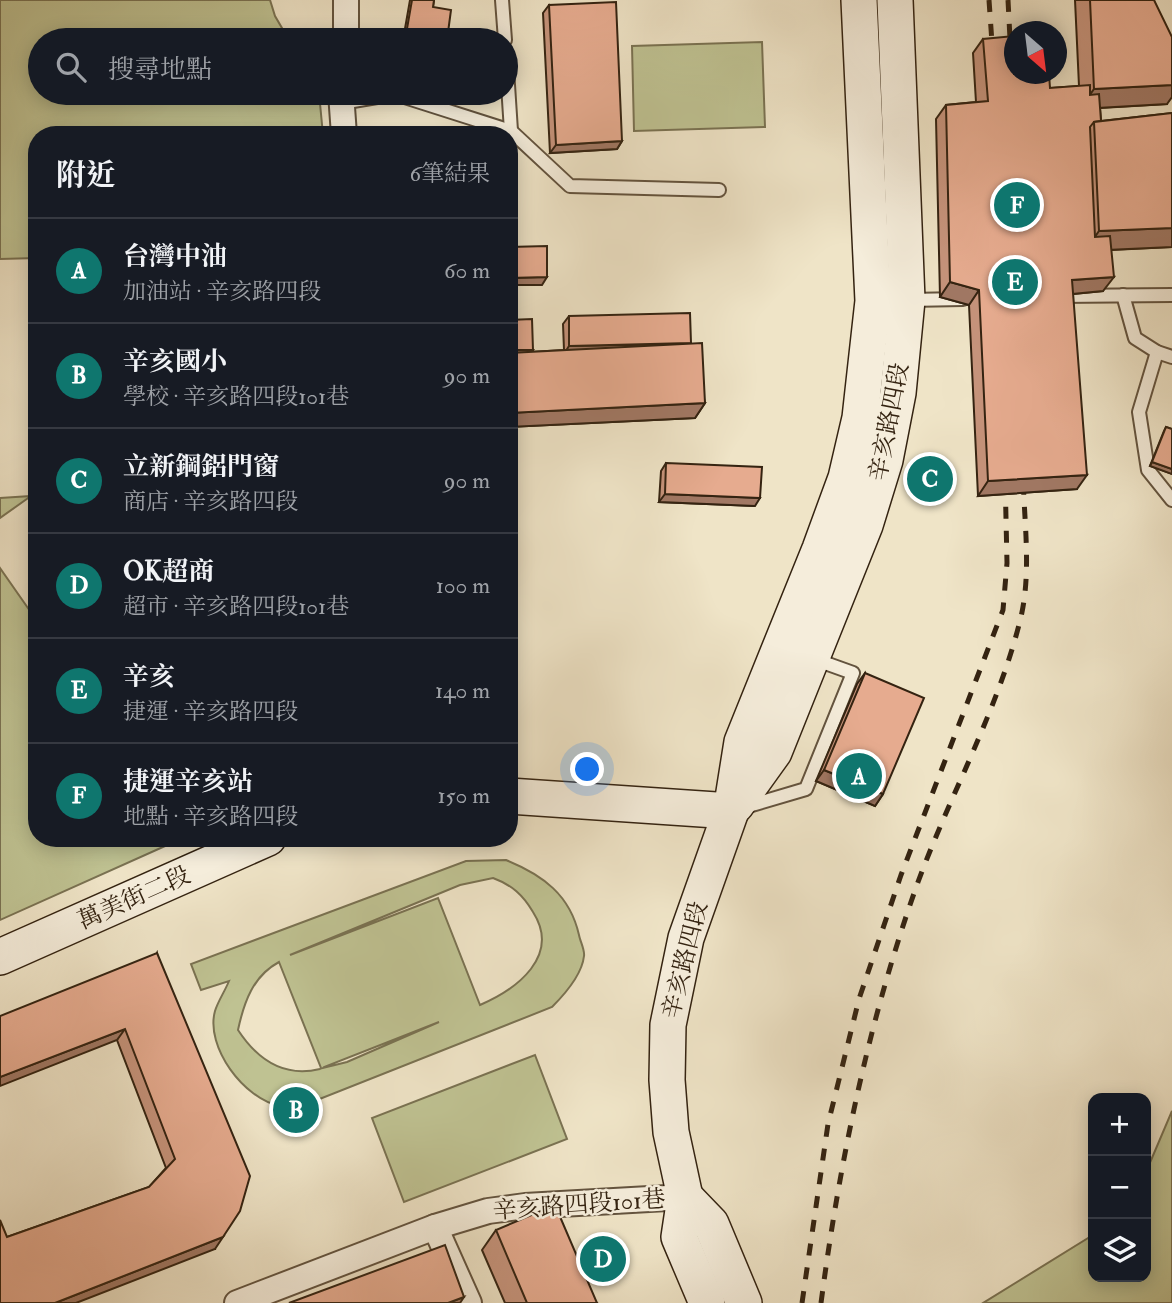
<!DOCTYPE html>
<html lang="zh-TW">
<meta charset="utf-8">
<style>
body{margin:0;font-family:"IM FELL Double Pica","Noto Serif TC",serif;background:#20242c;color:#f1f3f6}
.controls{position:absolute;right:21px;bottom:21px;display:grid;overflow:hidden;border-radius:14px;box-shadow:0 4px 18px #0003}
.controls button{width:63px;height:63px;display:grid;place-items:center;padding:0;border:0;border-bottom:2px solid #363941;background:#171b24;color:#f1f3f6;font:35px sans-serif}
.compass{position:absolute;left:1004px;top:21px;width:63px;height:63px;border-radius:50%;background:#171b24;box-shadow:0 4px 18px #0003;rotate:152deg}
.you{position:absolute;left:588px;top:770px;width:24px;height:24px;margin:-18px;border:5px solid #fff;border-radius:50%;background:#1a73e8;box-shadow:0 0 0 10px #1a73e833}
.badge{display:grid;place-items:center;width:46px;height:46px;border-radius:50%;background:#0f766e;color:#fff;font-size:23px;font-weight:700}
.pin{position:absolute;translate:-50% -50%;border:4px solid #fff;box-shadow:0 2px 7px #0006}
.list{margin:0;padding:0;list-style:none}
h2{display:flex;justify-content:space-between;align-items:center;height:91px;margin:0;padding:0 28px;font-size:30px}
h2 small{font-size:23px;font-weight:400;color:#9ea1a6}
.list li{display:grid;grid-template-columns:46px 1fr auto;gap:21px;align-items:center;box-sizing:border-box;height:105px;padding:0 28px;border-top:2px solid #363941}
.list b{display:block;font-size:26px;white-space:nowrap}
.list p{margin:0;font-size:23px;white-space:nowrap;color:#9ea1a6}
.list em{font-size:23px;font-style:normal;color:#9ea1a6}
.icon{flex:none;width:38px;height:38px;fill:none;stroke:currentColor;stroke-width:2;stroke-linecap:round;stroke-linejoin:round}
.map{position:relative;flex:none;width:1172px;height:1303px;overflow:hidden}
.search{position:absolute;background:#171b24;box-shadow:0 4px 18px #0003;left:28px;top:28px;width:490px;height:77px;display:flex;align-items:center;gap:18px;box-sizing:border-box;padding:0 24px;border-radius:38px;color:#9ea1a6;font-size:26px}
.panel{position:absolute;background:#171b24;box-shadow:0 4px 18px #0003;left:28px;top:126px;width:490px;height:721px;border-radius:28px}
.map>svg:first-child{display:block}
</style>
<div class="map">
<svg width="1172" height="1303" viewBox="0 0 1172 1303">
<rect width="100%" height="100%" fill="#efe4c7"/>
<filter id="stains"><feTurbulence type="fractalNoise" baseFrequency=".00286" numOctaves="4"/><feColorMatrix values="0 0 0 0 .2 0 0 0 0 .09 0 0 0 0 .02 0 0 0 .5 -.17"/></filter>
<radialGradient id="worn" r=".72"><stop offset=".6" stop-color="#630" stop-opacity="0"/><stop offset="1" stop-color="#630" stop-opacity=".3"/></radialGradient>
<g fill="#bfc292" stroke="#7a7252" stroke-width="2" fill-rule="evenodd">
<polygon points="0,0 270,0 275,16 289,40 40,40 40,93 319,93 323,135 37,135 37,258 0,259"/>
<polygon points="762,42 765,127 634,131 632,46"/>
<polygon points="31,496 0,518 0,498"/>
<polygon points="0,568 37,621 37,838 183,838 0,920"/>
<path d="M506,860C543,875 570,895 579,935C580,941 585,950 584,956C582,975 564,995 552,1007L307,1104C299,1105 287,1107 280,1106C244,1099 205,1047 215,1011C218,1001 225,991 229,981L201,990L191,964L466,861ZM493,878C512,885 523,895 533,912C561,956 517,989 480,1005L438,898L290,955L460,885ZM279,962L321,1068L320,1069C283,1078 257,1059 238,1030C244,1002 253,976 279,962ZM439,1022L347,1062L323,1068L324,1067Z"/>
<polygon points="535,1055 567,1139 404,1202 372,1118"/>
<polygon points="1172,1111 1172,1303 983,1303 1093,1235 1093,1277 1146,1277 1146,1172"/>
</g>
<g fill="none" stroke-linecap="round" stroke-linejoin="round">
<defs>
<g id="lane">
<polyline points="502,0 505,40"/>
<polyline points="506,54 511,131"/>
<polyline points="341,103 395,94 511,131 570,186 719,190"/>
<polyline points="1123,295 1135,338 1157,352 1172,357"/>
<polyline points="1059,296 1172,295"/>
<polyline points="908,300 963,299"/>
<polyline points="1157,352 1139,412 1148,470 1172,500"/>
<polyline points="745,807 806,789 853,673 814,659"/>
</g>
<g id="street">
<polyline points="346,40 346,0"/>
<polyline points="341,93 344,135"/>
<polyline points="435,1227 469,1303"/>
<polyline points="237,1303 435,1227 488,1211 525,1206 685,1197"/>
</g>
<g id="secondary">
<polyline points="509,796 731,811"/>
<polyline points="736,805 774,752 865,525 885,460 898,393 907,300 895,0"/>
<polyline points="0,957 268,838"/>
<polyline points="685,1197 711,1224 744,1303"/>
<polyline points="707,1303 679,1237 685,1197 671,1132 667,1080 668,1025 686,938 731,811 742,742 820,549 846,478 860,418 873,301 859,0"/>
</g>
</defs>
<use href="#lane" stroke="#63533e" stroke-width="16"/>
<use href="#street" stroke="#63533e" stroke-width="28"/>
<use href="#secondary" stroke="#342311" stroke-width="38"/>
<use href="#lane" stroke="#f5eddb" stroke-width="12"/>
<use href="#street" stroke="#f5eddb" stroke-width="24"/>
<use href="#secondary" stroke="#f5eddb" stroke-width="35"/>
<g stroke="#342311" stroke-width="5" stroke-dasharray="12 12" stroke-linecap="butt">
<polyline points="989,0 993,57"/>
<polyline points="1008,0 1011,58"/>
<polyline points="802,1303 828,1124 859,999 901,875 1003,610 1007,563 1005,474"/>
<path d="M821,1303C840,1159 869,1019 918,882C950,795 997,712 1020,621C1032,574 1024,522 1023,474"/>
</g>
</g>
<g fill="#c6937b" stroke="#342311" stroke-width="2">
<polygon points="410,0 434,0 433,7 447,40 403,40"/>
<polygon points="1075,0 1154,0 1167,104 1100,108 1101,121 1172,113 1172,247 1111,250 1103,291 1073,294 1077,489 978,496 969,305 940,297 936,119 946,105 976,102 973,53 983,39 1050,88 1079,86"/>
<polygon points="549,5 622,141 617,149 550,153 543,13"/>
<polygon points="569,316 691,343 705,403 695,418 509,427 509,320 533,350 531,352 564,350 563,324"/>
<polygon points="1166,427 1172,429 1172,474 1150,466 1164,431"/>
<polygon points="666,463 755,506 659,502 661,471"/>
<polygon points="865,673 883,794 875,806 816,781 857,684"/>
<polygon points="157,953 215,1249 7,1237 149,1187 166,1168 117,1040"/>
<polygon points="496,1230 597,1303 505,1303 482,1250"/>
</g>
<g fill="#a17864" stroke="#342311" stroke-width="2">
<polygon points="1172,85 1172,97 1167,104 1080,109 1094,89"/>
<polygon points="622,141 617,149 550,153 556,145"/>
<polygon points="1172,228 1172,247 1085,251 1099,231"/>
<polygon points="547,277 542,285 509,285 509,278"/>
<polygon points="1114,277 1103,291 1062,295 1072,280"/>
<polygon points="950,282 979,290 969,305 940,297"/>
<polygon points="691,344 564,354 569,346"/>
<polygon points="509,350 533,350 527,358 509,358"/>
<polygon points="705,403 695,418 509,427 509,413"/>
<polygon points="1152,462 1172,469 1172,474 1150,466"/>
<polygon points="1087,475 1077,489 978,496 988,481"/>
<polygon points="665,494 760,498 755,506 659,502"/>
<polygon points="824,770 883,794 875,806 816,781"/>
<polygon points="125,1029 117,1040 0,1086 0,1077"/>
<polygon points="223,1237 215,1249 76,1303 55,1303"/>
<polygon points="464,1297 460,1303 448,1303"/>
</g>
<g fill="#e6ab8f" stroke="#342311" stroke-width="2">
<polygon points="412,0 434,0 433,7 451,10 447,40 405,40"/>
<polygon points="1090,0 1154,0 1172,37 1172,85 1094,89"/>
<polygon points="616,2 622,141 556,145 549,5"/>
<polygon points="1014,36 1014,74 1049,74 1050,88 1090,85 1090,95 1099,94 1101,121 1094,122 1090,127 1095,237 1110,236 1114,277 1072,280 1087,475 988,481 979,290 950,282 946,105 988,101 983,39"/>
<polygon points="1172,113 1172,228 1099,231 1094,122"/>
<polygon points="547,246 547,277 509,278 509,247"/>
<polygon points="690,313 691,343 569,346 569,316"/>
<polygon points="532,319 533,350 509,350 509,320"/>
<polygon points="702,343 705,403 509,413 509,353"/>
<polygon points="1166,427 1172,429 1172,469 1152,462"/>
<polygon points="666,463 762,467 760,498 665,494"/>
<polygon points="865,673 924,698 883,794 824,770"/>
<polygon points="157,953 250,1176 240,1211 223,1237 55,1303 0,1303 0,1220 7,1237 149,1187 175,1159 125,1029 0,1077 0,1016"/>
<polygon points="555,1205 597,1303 527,1303 496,1230"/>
<polygon points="445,1245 464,1297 448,1303 289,1303"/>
</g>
<g text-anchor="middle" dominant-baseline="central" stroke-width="5" stroke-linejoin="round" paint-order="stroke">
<g font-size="24" fill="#342311" stroke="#f5eddb">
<text transform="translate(889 422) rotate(-79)">辛亥路四段</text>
<text transform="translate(134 898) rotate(-24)">萬美街二段</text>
<text transform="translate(685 960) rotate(-76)">辛亥路四段</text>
<text transform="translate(579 1205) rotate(-4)">辛亥路四段101巷</text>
</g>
</g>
<rect width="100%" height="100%" filter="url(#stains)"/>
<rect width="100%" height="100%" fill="url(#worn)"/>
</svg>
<div class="controls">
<button>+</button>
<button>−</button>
<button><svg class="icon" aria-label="layers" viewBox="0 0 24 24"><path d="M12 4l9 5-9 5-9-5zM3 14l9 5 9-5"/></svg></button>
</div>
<svg class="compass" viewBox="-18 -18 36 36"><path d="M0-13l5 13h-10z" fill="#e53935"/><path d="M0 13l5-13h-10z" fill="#9ea1a6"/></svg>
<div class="you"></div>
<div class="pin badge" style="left:859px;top:776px">A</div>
<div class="pin badge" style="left:296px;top:1110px">B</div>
<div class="pin badge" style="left:930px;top:479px">C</div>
<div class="pin badge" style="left:603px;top:1259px">D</div>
<div class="pin badge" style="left:1015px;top:282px">E</div>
<div class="pin badge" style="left:1017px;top:205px">F</div>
<div class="search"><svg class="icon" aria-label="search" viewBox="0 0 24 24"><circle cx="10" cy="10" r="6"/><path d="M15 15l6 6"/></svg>搜尋地點</div>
<section class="panel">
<h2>附近<small>6筆結果</small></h2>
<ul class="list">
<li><span class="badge">A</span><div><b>台灣中油</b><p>加油站 · 辛亥路四段</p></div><em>60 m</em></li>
<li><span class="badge">B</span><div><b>辛亥國小</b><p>學校 · 辛亥路四段101巷</p></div><em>90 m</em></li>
<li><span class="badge">C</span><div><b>立新鋼鋁門窗</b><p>商店 · 辛亥路四段</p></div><em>90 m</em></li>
<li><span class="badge">D</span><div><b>OK超商</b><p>超市 · 辛亥路四段101巷</p></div><em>100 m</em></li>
<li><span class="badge">E</span><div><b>辛亥</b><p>捷運 · 辛亥路四段</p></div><em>140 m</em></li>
<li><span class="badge">F</span><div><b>捷運辛亥站</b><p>地點 · 辛亥路四段</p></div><em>150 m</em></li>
</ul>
</section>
</div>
